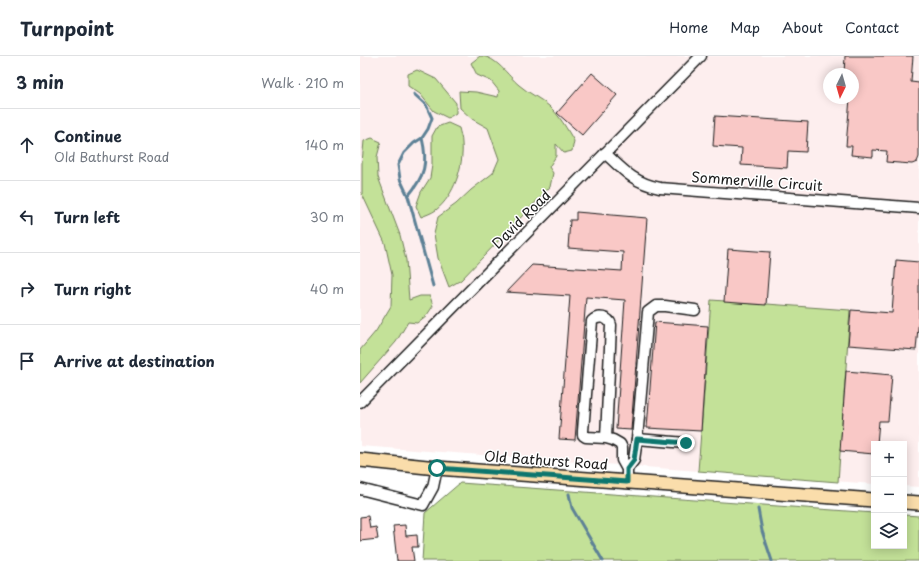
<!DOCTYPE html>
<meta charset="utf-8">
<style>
body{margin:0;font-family:"Playpen Sans",sans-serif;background:#f6f6f7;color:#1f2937}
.controls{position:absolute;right:12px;bottom:12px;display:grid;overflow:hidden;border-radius:0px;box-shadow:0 2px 10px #0003}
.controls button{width:36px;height:36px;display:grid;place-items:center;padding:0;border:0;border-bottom:1px solid #e0e1e3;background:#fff;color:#1f2937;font:20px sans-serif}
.compass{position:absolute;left:463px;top:12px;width:36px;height:36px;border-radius:50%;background:#fff;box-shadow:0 2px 10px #0003;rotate:185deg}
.stop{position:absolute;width:12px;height:12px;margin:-9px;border:3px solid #0f766e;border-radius:50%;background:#fff}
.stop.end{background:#0f766e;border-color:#fff;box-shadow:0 1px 4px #0008}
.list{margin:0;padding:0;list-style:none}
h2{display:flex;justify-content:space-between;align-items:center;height:52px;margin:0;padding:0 16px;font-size:17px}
h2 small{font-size:13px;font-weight:400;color:#747a83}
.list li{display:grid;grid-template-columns:26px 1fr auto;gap:12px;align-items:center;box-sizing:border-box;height:72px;padding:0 16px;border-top:1px solid #e0e1e3}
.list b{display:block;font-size:15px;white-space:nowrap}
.list p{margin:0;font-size:13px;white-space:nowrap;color:#747a83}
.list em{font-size:13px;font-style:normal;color:#747a83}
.icon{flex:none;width:22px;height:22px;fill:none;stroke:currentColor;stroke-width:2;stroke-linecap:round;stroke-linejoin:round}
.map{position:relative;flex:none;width:559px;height:505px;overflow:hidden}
header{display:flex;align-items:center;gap:24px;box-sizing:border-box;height:56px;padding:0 20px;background:#fff;border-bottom:1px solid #e0e1e3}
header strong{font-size:19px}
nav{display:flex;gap:22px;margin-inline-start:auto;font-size:14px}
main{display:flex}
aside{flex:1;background:#fff}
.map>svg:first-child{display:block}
</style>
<header>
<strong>Turnpoint</strong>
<nav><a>Home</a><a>Map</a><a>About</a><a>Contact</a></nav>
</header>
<main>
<aside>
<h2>3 min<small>Walk · 210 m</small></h2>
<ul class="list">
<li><svg class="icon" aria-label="ahead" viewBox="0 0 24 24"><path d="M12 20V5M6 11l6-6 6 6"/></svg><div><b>Continue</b><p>Old Bathurst Road</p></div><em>140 m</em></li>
<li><svg class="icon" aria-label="left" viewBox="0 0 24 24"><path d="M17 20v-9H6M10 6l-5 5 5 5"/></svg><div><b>Turn left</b></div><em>30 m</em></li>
<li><svg class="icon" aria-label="right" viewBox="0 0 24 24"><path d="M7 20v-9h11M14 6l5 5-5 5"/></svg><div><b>Turn right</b></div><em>40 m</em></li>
<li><svg class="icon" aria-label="arrive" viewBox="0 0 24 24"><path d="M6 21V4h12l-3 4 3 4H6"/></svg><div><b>Arrive at destination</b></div></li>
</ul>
</aside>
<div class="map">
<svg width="559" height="505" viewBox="0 0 559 505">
<rect width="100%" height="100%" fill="#fff"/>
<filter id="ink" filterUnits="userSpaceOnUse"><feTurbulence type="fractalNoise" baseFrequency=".025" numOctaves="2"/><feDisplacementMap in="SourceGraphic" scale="8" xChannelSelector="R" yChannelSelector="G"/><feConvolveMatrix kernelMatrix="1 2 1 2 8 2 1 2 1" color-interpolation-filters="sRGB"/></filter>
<g filter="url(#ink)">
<path fill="#fdeeee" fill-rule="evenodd" d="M0,0H559V431L544,430V388H514V428L0,390ZM469,18H493V42H469Z"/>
<g fill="#c3e198" stroke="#707e5a">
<path d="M120,0C136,0 148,20 159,29C168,37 180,42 189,50C200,60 207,73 214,85L212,95L204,97L196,88V100L189,111L193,117L190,131L101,224L89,231L78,202L74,178L78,161L96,148L111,134L133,117L139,103L128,72L112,63L100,52L99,35L116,36L138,41L139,35L131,25L117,19L111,7Z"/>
<polygon points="57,14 76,23 96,47 96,57 88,62 74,55 60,38 48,30 48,18"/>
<path d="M88,67L99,72C100,77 102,82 102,87C104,110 94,140 76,154C72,157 66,159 61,161L56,150L61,136L70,122L72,109V80L77,71Z"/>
<polygon points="12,82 21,86 17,101 18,121 40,179 46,204 49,244 60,240 70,240 73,250 67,259 57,267 48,266 36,286 0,327 0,294 16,275 31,250 32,219 25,187 2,138 2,107 4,85"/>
<polygon points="351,244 490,254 478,426 338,415"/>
<polygon points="100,427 514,457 514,490 544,490 544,459 559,460 559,505 62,505 65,457"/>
</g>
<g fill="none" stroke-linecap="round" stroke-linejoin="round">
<g stroke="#5d8196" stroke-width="3">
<polyline points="54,38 66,49 72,62 68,73 62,82 54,87 44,97 38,109 40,123 48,140 73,230"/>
<path d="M48,140C65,120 68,107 62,82"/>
<polyline points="209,438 212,452 243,505"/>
<polyline points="398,453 402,475 412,505"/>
</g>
</g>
<g fill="#f9c8c6" stroke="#1c1c1c">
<polygon points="485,0 553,0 551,26 559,27 559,101 557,106 552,108 526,106 527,95 513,94 513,101 491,99 492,90 486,90 490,42 493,42 493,18 484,18"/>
<polygon points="232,17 257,39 222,79 197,57"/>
<polygon points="355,60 448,66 446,96 428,95 427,112 381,109 382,92 353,90"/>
<polygon points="216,156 287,162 271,374 256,373 265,244 226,241 215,384 199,383 210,240 146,236 172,209 262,215 263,196 208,192 210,164 216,164"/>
<polygon points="368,193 410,196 406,249 364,246"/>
<polygon points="536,204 559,206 559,261 556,294 488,289 491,254 532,257"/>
<polygon points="295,266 348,270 341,375 287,372"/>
<polygon points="486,315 532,319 528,365 519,365 517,388 514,388 514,398 480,395"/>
<polygon points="8,460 10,472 16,471 18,483 0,485 0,461"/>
<polygon points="45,469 46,480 57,479 58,491 52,491 54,505 37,505 33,470"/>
</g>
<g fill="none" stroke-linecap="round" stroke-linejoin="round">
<defs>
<g id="minor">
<path d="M245,97C263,114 274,127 300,132L559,152"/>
<polyline points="0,346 341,0"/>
<path d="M246,382L251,269C249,261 238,259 232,265L223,375V379L226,381L246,382L253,384L260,388L262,392V404L267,413V426"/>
<polyline points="277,383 288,256 296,250 305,250 335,254"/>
<polyline points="267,413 274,404 277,383 326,387"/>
<polyline points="0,433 63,449 73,431 77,412"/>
</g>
<g id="major">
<polyline points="0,404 77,412 514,444"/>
<polyline points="544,446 559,447"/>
</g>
</defs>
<use href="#minor" stroke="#1c1c1c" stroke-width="13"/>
<use href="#major" stroke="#1c1c1c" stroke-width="16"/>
<use href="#minor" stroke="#fff" stroke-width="10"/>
<use href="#major" stroke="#faddab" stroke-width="13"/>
</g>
</g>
<g fill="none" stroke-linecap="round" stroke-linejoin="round" filter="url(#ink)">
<polyline stroke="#0f766e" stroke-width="5" points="77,412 267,426 267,413 274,404 277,383 326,387"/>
</g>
<g text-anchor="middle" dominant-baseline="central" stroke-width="3" stroke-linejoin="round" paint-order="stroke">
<g font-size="14" fill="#1c1c1c" stroke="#fff">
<text transform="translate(397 125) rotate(4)">Sommerville Circuit</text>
<text transform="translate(161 163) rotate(-45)">David Road</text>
<text transform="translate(186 404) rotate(4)">Old Bathurst Road</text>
</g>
</g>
</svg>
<div class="controls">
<button>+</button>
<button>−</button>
<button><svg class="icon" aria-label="layers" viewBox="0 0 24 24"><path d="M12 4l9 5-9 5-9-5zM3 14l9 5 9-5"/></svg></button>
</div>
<svg class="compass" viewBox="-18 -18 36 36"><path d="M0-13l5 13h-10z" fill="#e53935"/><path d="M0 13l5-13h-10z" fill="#747a83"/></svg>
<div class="stop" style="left:77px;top:412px"></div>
<div class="stop end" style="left:326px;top:387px"></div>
</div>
</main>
